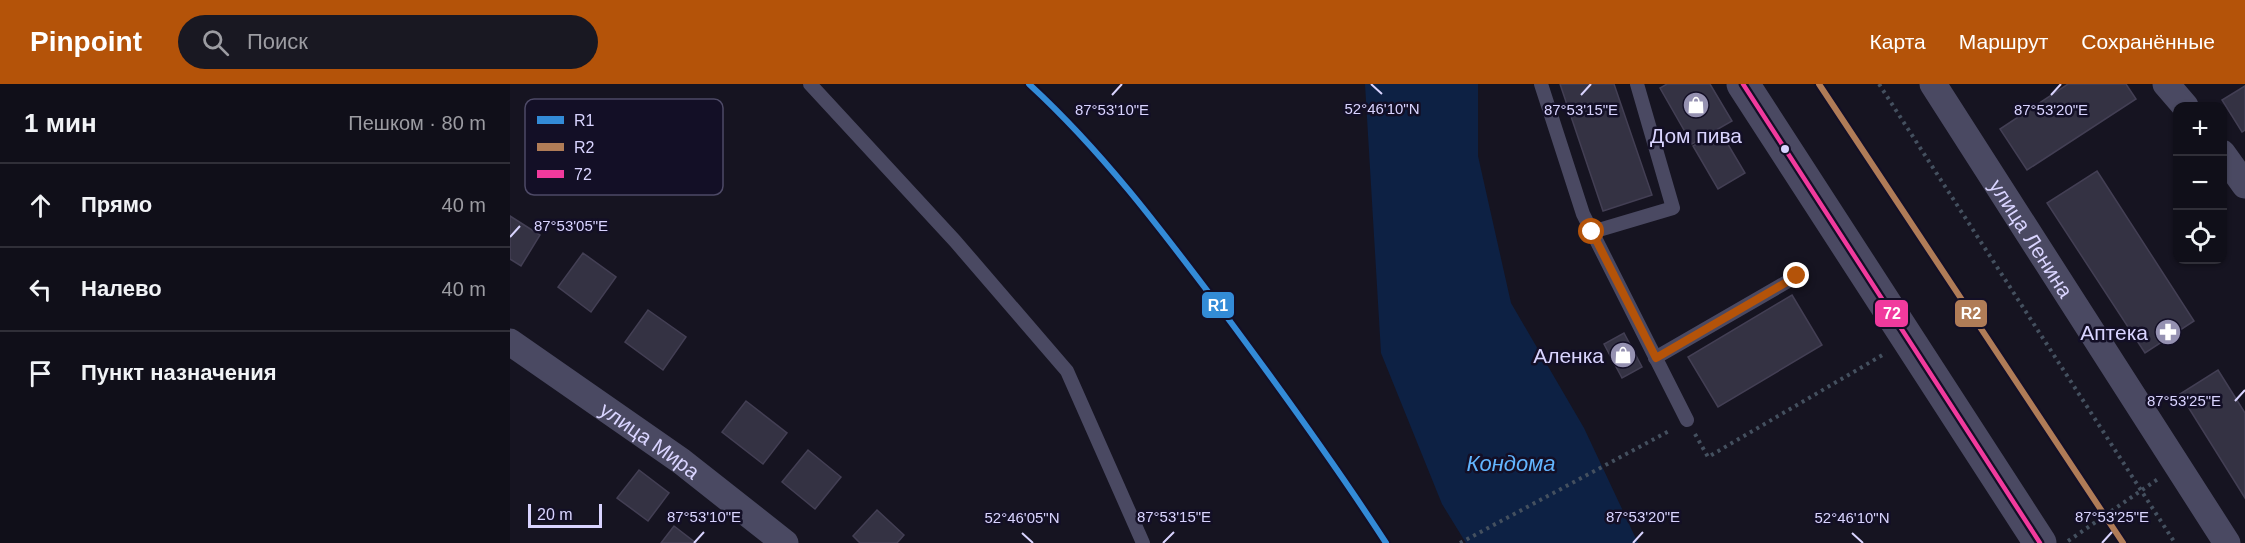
<!DOCTYPE html>
<html lang="ru">
<meta charset="utf-8">
<style>
body{margin:0;font-family:Arial,sans-serif;background:#191822;color:#f1f3f6}
.controls{position:absolute;right:18px;top:18px;display:grid;overflow:hidden;border-radius:12px;box-shadow:0 2px 4px #0004}
.controls button{width:54px;height:54px;display:grid;place-items:center;padding:0;border:0;border-bottom:2px solid #302f38;background:#100f19;color:#f1f3f6;font:30px sans-serif}
.scale{position:absolute;left:18px;bottom:15px;width:74px;box-sizing:border-box;padding-left:6px;border:3px solid #d9d4ff;border-top:0;font-size:16px;line-height:21px;white-space:nowrap;color:#d9d4ff;-webkit-text-stroke:4px #130f26;paint-order:stroke}
.stop{position:absolute;width:18px;height:18px;margin:-14px;border:4px solid #b45309;border-radius:50%;background:#fff}
.stop.end{background:#b45309;border-color:#fff;box-shadow:0 2px 6px #0008}
.list{margin:0;padding:0;list-style:none}
h2{display:flex;justify-content:space-between;align-items:center;height:78px;margin:0;padding:0 24px;font-size:26px}
h2 small{font-size:20px;font-weight:400;color:#9c9ca2}
.list li{display:grid;grid-template-columns:39px 1fr auto;gap:18px;align-items:center;box-sizing:border-box;height:84px;padding:0 24px;border-top:2px solid #302f38}
.list b{display:block;font-size:22px;white-space:nowrap}
.list em{font-size:20px;font-style:normal;color:#9c9ca2}
.icon{flex:none;width:33px;height:33px;fill:none;stroke:currentColor;stroke-width:2;stroke-linecap:round;stroke-linejoin:round}
.map{position:relative;flex:none;width:1735px;height:459px;overflow:hidden}
header{display:flex;align-items:center;gap:36px;box-sizing:border-box;height:84px;padding:0 30px;background:#b45309;color:#fff}
header strong{font-size:28px}
nav{display:flex;gap:33px;margin-inline-start:auto;font-size:21px}
.search{width:420px;height:54px;background:#191822;display:flex;align-items:center;gap:15px;box-sizing:border-box;padding:0 21px;border-radius:33px;color:#9c9ca2;font-size:22px}
main{display:flex}
aside{flex:1;background:#100f19}
.map>svg:first-child{display:block}
</style>
<header>
<strong>Pinpoint</strong>
<div class="search"><svg class="icon" aria-label="search" viewBox="0 0 24 24"><circle cx="10" cy="10" r="6"/><path d="M15 15l6 6"/></svg>Поиск</div>
<nav><a>Карта</a><a>Маршрут</a><a>Сохранённые</a></nav>
</header>
<main>
<aside>
<h2>1 мин<small>Пешком · 80 m</small></h2>
<ul class="list">
<li><svg class="icon" aria-label="ahead" viewBox="0 0 24 24"><path d="M12 20V5M6 11l6-6 6 6"/></svg><div><b>Прямо</b></div><em>40 m</em></li>
<li><svg class="icon" aria-label="left" viewBox="0 0 24 24"><path d="M17 20v-9H6M10 6l-5 5 5 5"/></svg><div><b>Налево</b></div><em>40 m</em></li>
<li><svg class="icon" aria-label="arrive" viewBox="0 0 24 24"><path d="M6 21V4h12l-3 4 3 4H6"/></svg><div><b>Пункт назначения</b></div></li>
</ul>
</aside>
<div class="map">
<svg width="1735" height="459" viewBox="0 0 1735 459">
<rect width="100%" height="100%" fill="#161421"/>
<polygon fill="#0d2144" points="855,0 968,0 968,72 1001,219 1074,344 1128,459 956,459 932,420 871,269"/>
<g fill="#343243" stroke="#433f54" stroke-width="1.5">
<polygon points="1050,0 1104,0 1142,111 1093,127"/>
<polygon points="1157,0 1200,0 1222,37 1182,60 1150,4"/>
<polygon points="1558,0 1616,0 1626,15 1517,86 1490,45"/>
<polygon points="1735,2 1735,46 1732,48 1712,16"/>
<polygon points="1210,47 1235,89 1208,105 1183,62"/>
<polygon points="1587,87 1684,237 1635,269 1537,119"/>
<polygon points="0,132 30,151 11,182 0,175"/>
<polygon points="73,169 106,193 81,228 48,203"/>
<polygon points="1282,211 1312,261 1208,323 1178,273"/>
<polygon points="138,226 176,253 153,286 115,258"/>
<polygon points="1114,249 1132,283 1112,294 1094,260"/>
<polygon points="1708,286 1735,329 1735,414 1670,310"/>
<polygon points="236,317 277,349 253,380 212,348"/>
<polygon points="298,366 331,393 305,425 272,398"/>
<polygon points="129,386 159,409 138,437 107,414"/>
<polygon points="367,426 394,451 387,459 350,459 343,452"/>
<polygon points="164,442 186,459 151,459"/>
</g>
<g fill="none" stroke-linecap="round" stroke-linejoin="round">
<g stroke="#44505f" stroke-width="4" stroke-dasharray="3 4.5" stroke-linecap="butt">
<polyline points="1369,0 1665,459"/>
<polyline points="1185,350 1198,373 1376,269"/>
<polyline points="1558,457 1648,395"/>
<polyline points="950,459 1161,346"/>
</g>
<g stroke="#4a4962" stroke-width="14">
<polyline points="300,0 445,157 557,287 633,459"/>
<polyline points="1031,0 1073,130 1177,336"/>
<polyline points="1082,148 1163,124 1127,0"/>
<polyline points="1145,274 1287,192"/>
</g>
<g stroke="#4a4962" stroke-width="27">
<path id="s1" d="M1423,0L1717,459"/>
<polyline points="1656,0 1675,22"/>
<polyline points="1712,69 1735,101"/>
<path id="s2" d="M0,258L171,377L275,459"/>
</g>
<polyline stroke="#4a4962" stroke-width="33" points="1233,0 1530,459"/>
<path stroke="#43596b" stroke-width="4.5" stroke-dasharray="9 8" stroke-linecap="butt" d="M519,0C591,66 650,144 708,221C766,299 823,377 876,459"/>
<defs>
<polyline id="bus-1" points="1233,0 1530,459"/>
</defs>
<use href="#bus-1" stroke="#130f26" stroke-width="9"/>
<use href="#bus-1" stroke="#f13a9d" stroke-width="4.5"/>
<defs>
<path id="rail-1" d="M519,0C591,66 650,144 708,221C766,299 823,377 876,459"/>
<polyline id="rail-2" points="1309,0 1613,459"/>
</defs>
<use href="#rail-1" stroke="#130f26" stroke-width="10"/>
<use href="#rail-2" stroke="#130f26" stroke-width="10"/>
<use href="#rail-1" stroke="#338bd7" stroke-width="6"/>
<use href="#rail-2" stroke="#b07c57" stroke-width="6"/>
</g>
<g fill="none" stroke-linecap="round" stroke-linejoin="round">
<polyline stroke="#b45309" stroke-width="8" points="1082,148 1146,274 1287,192"/>
</g>
<path fill="none" stroke="#d9d4ff" stroke-width="2" d="M861,0L872,10M602,11L612,0M1071,11L1081,0M1541,11L1551,0M0,153L10,142M1725,317L1735,306M512,449L523,459M1342,449L1353,459M184,459L194,448M653,459L664,448M1123,459L1133,448M1592,459L1602,448"/>
<defs>
<symbol id="shop-disc" viewBox="-11 -11 22 22"><circle r="9.5" fill="#9591b1" stroke="#130f26"/><path d="M-5-2.5h2.3a2.7 3.5 0 0 1 5.4 0H5L5.5 6h-11ZM-1.5-2.5h3a1.5 2.3 0 0 0-3 0Z" fill="#fff"/></symbol>
<symbol id="pharmacy-disc" viewBox="-11 -11 22 22"><circle r="9.5" fill="#9591b1" stroke="#130f26"/><path d="M-2-6h4v4h4v4h-4v4h-4v-4h-4v-4h4Z" fill="#fff"/></symbol>
</defs>
<g fill-rule="evenodd">
<use href="#shop-disc" x="1171" y="6" width="30" height="30"/>
<use href="#pharmacy-disc" x="1643" y="233" width="30" height="30"/>
<use href="#shop-disc" x="1098" y="256" width="30" height="30"/>
</g>
<circle fill="#d9d4ff" stroke="#130f26" stroke-width="2" cx="1275" cy="65" r="5"/>
<g text-anchor="middle" dominant-baseline="central" stroke-width="5" stroke-linejoin="round" paint-order="stroke">
<g font-size="21" fill="#d9d4ff" stroke="#130f26" text-anchor="end">
<text x="1186" y="51" text-anchor="middle">Дом пива</text>
<text x="1638" y="248">Аптека</text>
<text x="1094" y="271">Аленка</text>
</g>
<g font-size="21" fill="#d9d4ff" stroke="#130f26">
<text stroke="none"><textPath href="#s1" startOffset="183">улица Ленина</textPath></text>
<text stroke="none"><textPath href="#s2" startOffset="171">улица Мира</textPath></text>
</g>
<g font-size="22" font-style="italic" fill="#62b6ff" stroke="#130f26">
<text x="1001" y="379">Кондома</text>
</g>
</g>
<rect x="15" y="15" width="198" height="96" rx="9" fill="#130f26" stroke="#4e4a67" stroke-width="1.5"/>
<rect x="27" y="32" width="27" height="8" fill="#338bd7"/>
<rect x="27" y="59" width="27" height="8" fill="#b07c57"/>
<rect x="27" y="86" width="27" height="8" fill="#f13a9d"/>
<g font-size="16" fill="#d9d4ff">
<text x="64" y="42">R1</text>
<text x="64" y="69">R2</text>
<text x="64" y="96">72</text>
</g>
<g font-size="15" text-anchor="middle" fill="#d9d4ff" stroke="#130f26" stroke-width="5" stroke-linejoin="round" paint-order="stroke">
<text x="872" y="30">52°46'10"N</text>
<text x="602" y="31">87°53'10"E</text>
<text x="1541" y="31">87°53'20"E</text>
<text x="1071" y="31">87°53'15"E</text>
<text x="61" y="147">87°53'05"E</text>
<text x="1674" y="322">87°53'25"E</text>
<text x="194" y="438">87°53'10"E</text>
<text x="664" y="438">87°53'15"E</text>
<text x="1133" y="438">87°53'20"E</text>
<text x="1602" y="438">87°53'25"E</text>
<text x="512" y="439">52°46'05"N</text>
<text x="1342" y="439">52°46'10"N</text>
</g>
<g stroke="#130f26" stroke-width="2">
<rect x="691" y="207" width="34" height="28" rx="6" fill="#338bd7"/>
<rect x="1364" y="215" width="35" height="29" rx="6" fill="#f13a9d"/>
<rect x="1444" y="215" width="34" height="29" rx="6" fill="#b07c57"/>
</g>
<g font-size="16" text-anchor="middle" font-weight="bold" fill="#fff">
<text x="708" y="227">R1</text>
<text x="1382" y="235">72</text>
<text x="1461" y="235">R2</text>
</g>
</svg>
<div class="controls">
<button>+</button>
<button>−</button>
<button><svg class="icon" aria-label="locate" viewBox="0 0 24 24"><circle cx="12" cy="12" r="6"/><path d="M12 2v4M12 18v4M2 12h4M18 12h4"/></svg></button>
</div>
<div class="scale">20 m</div>
<div class="stop" style="left:1082px;top:148px"></div>
<div class="stop end" style="left:1287px;top:192px"></div>
</div>
</main>
